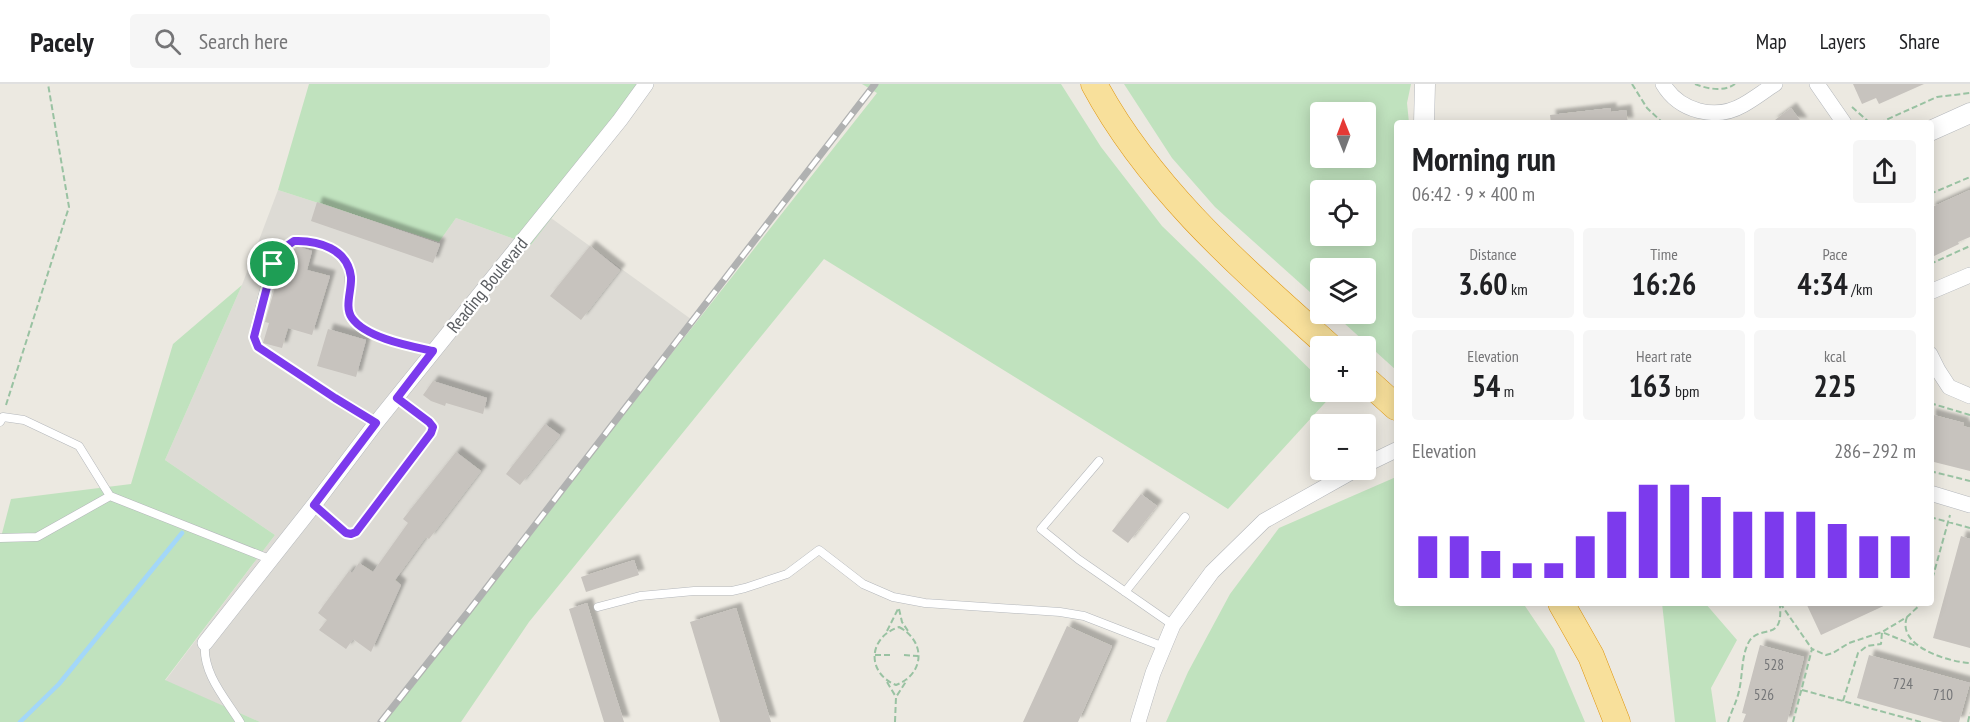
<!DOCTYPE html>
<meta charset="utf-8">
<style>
body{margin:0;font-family:"PT Sans Narrow",sans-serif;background:#f6f6f6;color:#202124;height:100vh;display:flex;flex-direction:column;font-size:22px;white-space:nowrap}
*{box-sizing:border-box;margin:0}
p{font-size:20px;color:#757577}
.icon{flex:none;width:33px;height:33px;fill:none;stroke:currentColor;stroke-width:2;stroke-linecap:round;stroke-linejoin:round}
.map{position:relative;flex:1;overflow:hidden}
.sheet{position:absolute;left:1394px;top:36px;width:540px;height:486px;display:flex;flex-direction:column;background:#fff;border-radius:6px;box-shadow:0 3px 15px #0003}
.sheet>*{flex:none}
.needle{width:39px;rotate:359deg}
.buttons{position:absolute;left:1310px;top:18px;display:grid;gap:12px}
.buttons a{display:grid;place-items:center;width:66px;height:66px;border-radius:6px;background:#fff;box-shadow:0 3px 15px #0003;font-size:30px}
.pin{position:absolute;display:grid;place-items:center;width:51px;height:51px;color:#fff;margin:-26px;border:3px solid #fff;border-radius:50%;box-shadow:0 2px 6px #0007}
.round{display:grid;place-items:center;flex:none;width:63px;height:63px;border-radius:6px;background:#f6f6f6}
.headline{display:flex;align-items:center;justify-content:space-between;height:102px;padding:0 18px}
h1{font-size:33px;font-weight:800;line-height:45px}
.stats{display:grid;grid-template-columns:repeat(3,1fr);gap:9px;height:102px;padding:6px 18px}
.stats div{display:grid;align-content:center;border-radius:6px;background:#f6f6f6;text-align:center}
.stats b{font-size:30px;font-weight:800}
.stats small{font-size:16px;font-weight:400}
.stats p{font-size:16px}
.chart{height:168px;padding:12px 18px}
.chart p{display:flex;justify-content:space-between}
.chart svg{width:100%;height:108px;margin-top:6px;stroke:#7c3aed;stroke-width:6}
header{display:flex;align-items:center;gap:36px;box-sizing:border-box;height:84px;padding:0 30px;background:#fff;border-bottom:2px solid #e0e0e0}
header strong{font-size:28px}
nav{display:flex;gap:33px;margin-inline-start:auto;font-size:21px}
.search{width:420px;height:54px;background:#f6f6f6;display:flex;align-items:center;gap:15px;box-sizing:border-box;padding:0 21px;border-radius:6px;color:#757577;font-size:22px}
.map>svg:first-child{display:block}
</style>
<header>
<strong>Pacely</strong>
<div class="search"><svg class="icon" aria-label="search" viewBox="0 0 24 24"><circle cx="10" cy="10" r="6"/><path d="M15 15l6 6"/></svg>Search here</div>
<nav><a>Map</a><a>Layers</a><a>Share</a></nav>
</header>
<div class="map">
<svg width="1970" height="638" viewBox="0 0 1970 638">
<defs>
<filter id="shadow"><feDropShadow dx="5.5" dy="-5.5" stdDeviation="1.5" flood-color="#0004"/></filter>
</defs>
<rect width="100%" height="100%" fill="#ece9e1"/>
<path fill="#dddbd5" d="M278 106 439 158 456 134 531 161 551 134 695 238 381 638H260L165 597 275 451 165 376 242 201Z"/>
<path fill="#c0e2be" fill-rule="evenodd" d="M309 0H654L531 161 456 134 439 158 278 106Z
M862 0H1061L1101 63 1162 142 1320 295V308L1334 309 1228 425 824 175 529 538 461 638H381L877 9Z
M1124 0H1411L1407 19 1409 39H1396V286L1334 230H1365V184H1320V217L1215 123 1172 74ZM1365 28V74H1320V28ZM1365 106V152H1320V106Z
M242 201 165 376 275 451 165 596 260 638H0V457L11 415 131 400 173 260Z
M1396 393V519H1523L1554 565 1585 638H1166L1188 588 1230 510 1279 444Z
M1662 519H1705L1737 556 1711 604 1716 638H1675Z"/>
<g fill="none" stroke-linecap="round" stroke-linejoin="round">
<path stroke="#a3d7f9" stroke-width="4.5" d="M20 638 59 600 182 449"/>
</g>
<path fill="#c7c3be" filter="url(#shadow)" d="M1853 0H1924L1879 20 1876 14 1862 20Z
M1611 24V28L1626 26 1628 39H1551L1550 31Z
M1791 24 1802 39H1771Z
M1970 106V153L1958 158 1959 160 1930 174V124Z
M317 118 440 160 433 179 311 137Z
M590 162 620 186 581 236 550 212Z
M299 163 312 167 307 186 330 192 312 251 288 244 282 264 263 259 269 239 265 238 282 179 288 180 292 166Z
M328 245 366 256 356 293 317 282Z
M433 297 487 314 483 330 446 319 445 322 431 317 423 311Z
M1930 330 1964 339 1963 342 1970 344V387L1930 377Z
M545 340 560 351 520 401 506 390Z
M456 368 481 387 429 455 426 453 395 496 401 501 371 568 353 555 346 565 319 546 327 536 318 529 349 487 352 489 359 479 373 488 408 439 403 435Z
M1141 410 1157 422 1128 459 1112 447Z
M1961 452 1970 455V564L1933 554Z
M634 476 639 491 586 508 581 493Z
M587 519 609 591 624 638H604L587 583 569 525Z
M1806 519H1890L1821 551Z
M736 524 771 638H720L690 538Z
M1067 542 1112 562 1078 638H1023Z
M1760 561 1804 573 1787 638H1743L1746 630 1742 629Z
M1869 571 1970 599 1959 638H1943L1857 614Z"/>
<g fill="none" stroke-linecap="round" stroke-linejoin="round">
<g stroke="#b4b7bb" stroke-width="9">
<path id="service" d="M0 338 3 333 24 336 79 362 110 412 272 476
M376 339 324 307 258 263 254 253 255 243C262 219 268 168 293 158 301 155 312 158 320 161 330 163 341 167 346 177 354 196 344 224 353 235 371 256 408 262 433 267
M1099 377 1041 445 1078 475 1173 541
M314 421 346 449 351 450 356 448 431 349 433 343 429 338 397 314
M0 454 37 453 110 412
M1125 508 1185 433
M598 523 640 512 694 507H732L745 504 787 490 819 466 863 500 893 513 925 519 1060 528 1084 532 1164 563
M205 559C202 589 225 614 240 638"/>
</g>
<g stroke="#b4b7bb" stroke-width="16">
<path id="minor" d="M1663 0C1679 27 1715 37 1743 21 1754 15 1764 7 1775 0
M1817 0 1844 39
M1930 208 1970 191
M1930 270 1938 286 1949 303 1970 312
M1365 381 1396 366
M1930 409 1970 421
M205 559 314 421 376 339 620 36 646 0
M1138 638 1153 589 1173 541 1212 488 1264 437 1355 386"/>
</g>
<g stroke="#b4b7bb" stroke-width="21">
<path id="tertiary" d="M1424 39 1425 0
M1930 47 1970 29"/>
</g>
<g stroke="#df950e" stroke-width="27">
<path id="trunk" d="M1094 0C1150 105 1242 184 1329 262
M1365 295 1396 323
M1561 519 1591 572 1617 638"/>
</g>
<path stroke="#99c2a2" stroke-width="2" stroke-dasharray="6 3" stroke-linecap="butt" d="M1632 0 1647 24 1663 39
M1695 0C1707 5 1724 8 1735 0
M1852 23 1870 39
M1879 39 1937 13 1970 9
M1930 110 1970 93
M1930 180 1970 162
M1930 319 1970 331
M6 321 69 123 48 0
M1930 387 1970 397
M1930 433 1970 444
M1930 503 1950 431
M1780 519 1812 565
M899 525 902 538 908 547
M1907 533C1896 562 1948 578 1970 579
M899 543C926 557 925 590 896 601 866 589 868 553 899 543Z
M887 547 898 525
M875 571H891
M904 571 918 572
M887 598 896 613
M1802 606 1921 638
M1843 617 1858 569 1867 562 1881 560 1882 548 1916 562
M895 638 896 613 907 596
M1728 638C1731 628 1737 617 1739 607 1743 591 1741 570 1750 556 1762 541 1783 557 1780 522
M1793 638 1812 565 1826 571 1833 569 1849 559 1882 548 1907 533 1922 519
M1968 638 1970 629"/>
<use href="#service" stroke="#fff" stroke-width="8"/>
<use href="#minor" stroke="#fff" stroke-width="15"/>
<use href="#tertiary" stroke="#fff" stroke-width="20"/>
<use href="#trunk" stroke="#f8e09b" stroke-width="26"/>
<g stroke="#b0b1b1" stroke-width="7">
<path id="rail" d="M381 638 468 528 875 0"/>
</g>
<use href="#rail" stroke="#fff" stroke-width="4.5" stroke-dasharray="14" stroke-linecap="butt"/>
</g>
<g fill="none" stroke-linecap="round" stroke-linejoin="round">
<g stroke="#fff" stroke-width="12">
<path id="route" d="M294 157C318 156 348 165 351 193 352 206 344 223 352 234 366 254 410 262 433 267L397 314 429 338 433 343 431 349 356 448 351 450 346 449 314 421 376 339 335 314 258 263 254 253 273 180 281 166Z"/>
</g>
<use href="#route" stroke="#7c3aed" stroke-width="8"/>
</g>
<g text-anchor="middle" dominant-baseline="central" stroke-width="4.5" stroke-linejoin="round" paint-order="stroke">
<g font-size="15" fill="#757678">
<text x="1774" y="580">528</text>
<text x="1903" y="599">724</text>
<text x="1764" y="610">526</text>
<text x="1943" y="610">710</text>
</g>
<g font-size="18" fill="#5a5d61" stroke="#fff">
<text transform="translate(487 201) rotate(-51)">Reading Boulevard</text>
</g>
</g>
</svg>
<div class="buttons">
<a><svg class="needle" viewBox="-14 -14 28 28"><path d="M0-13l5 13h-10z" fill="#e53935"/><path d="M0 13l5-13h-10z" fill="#757577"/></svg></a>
<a><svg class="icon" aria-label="locate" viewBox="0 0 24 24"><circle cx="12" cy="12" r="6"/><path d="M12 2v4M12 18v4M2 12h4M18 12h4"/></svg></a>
<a><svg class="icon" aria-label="layers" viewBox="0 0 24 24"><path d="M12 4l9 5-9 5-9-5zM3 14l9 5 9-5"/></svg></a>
<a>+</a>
<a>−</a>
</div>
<div class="pin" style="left:273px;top:180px;background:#1e9e55"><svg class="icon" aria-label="arrive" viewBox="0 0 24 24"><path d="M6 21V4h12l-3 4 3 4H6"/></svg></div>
<section class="sheet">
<div class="headline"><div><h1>Morning run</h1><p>06:42 · 9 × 400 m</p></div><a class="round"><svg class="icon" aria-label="share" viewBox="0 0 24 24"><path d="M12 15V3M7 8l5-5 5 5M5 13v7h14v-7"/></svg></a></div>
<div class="stats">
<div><p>Distance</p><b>3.60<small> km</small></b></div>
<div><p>Time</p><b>16:26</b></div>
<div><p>Pace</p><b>4:34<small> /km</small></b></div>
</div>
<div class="stats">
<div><p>Elevation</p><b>54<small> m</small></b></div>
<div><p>Heart rate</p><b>163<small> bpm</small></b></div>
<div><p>kcal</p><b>225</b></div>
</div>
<div class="chart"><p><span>Elevation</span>286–292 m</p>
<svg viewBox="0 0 160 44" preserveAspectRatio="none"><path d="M5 44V27M15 44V27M25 44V33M35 44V38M45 44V38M55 44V27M65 44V17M75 44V6M85 44V6M95 44V11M105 44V17M115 44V17M125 44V17M135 44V22M145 44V27M155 44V27"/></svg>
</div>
</section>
</div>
